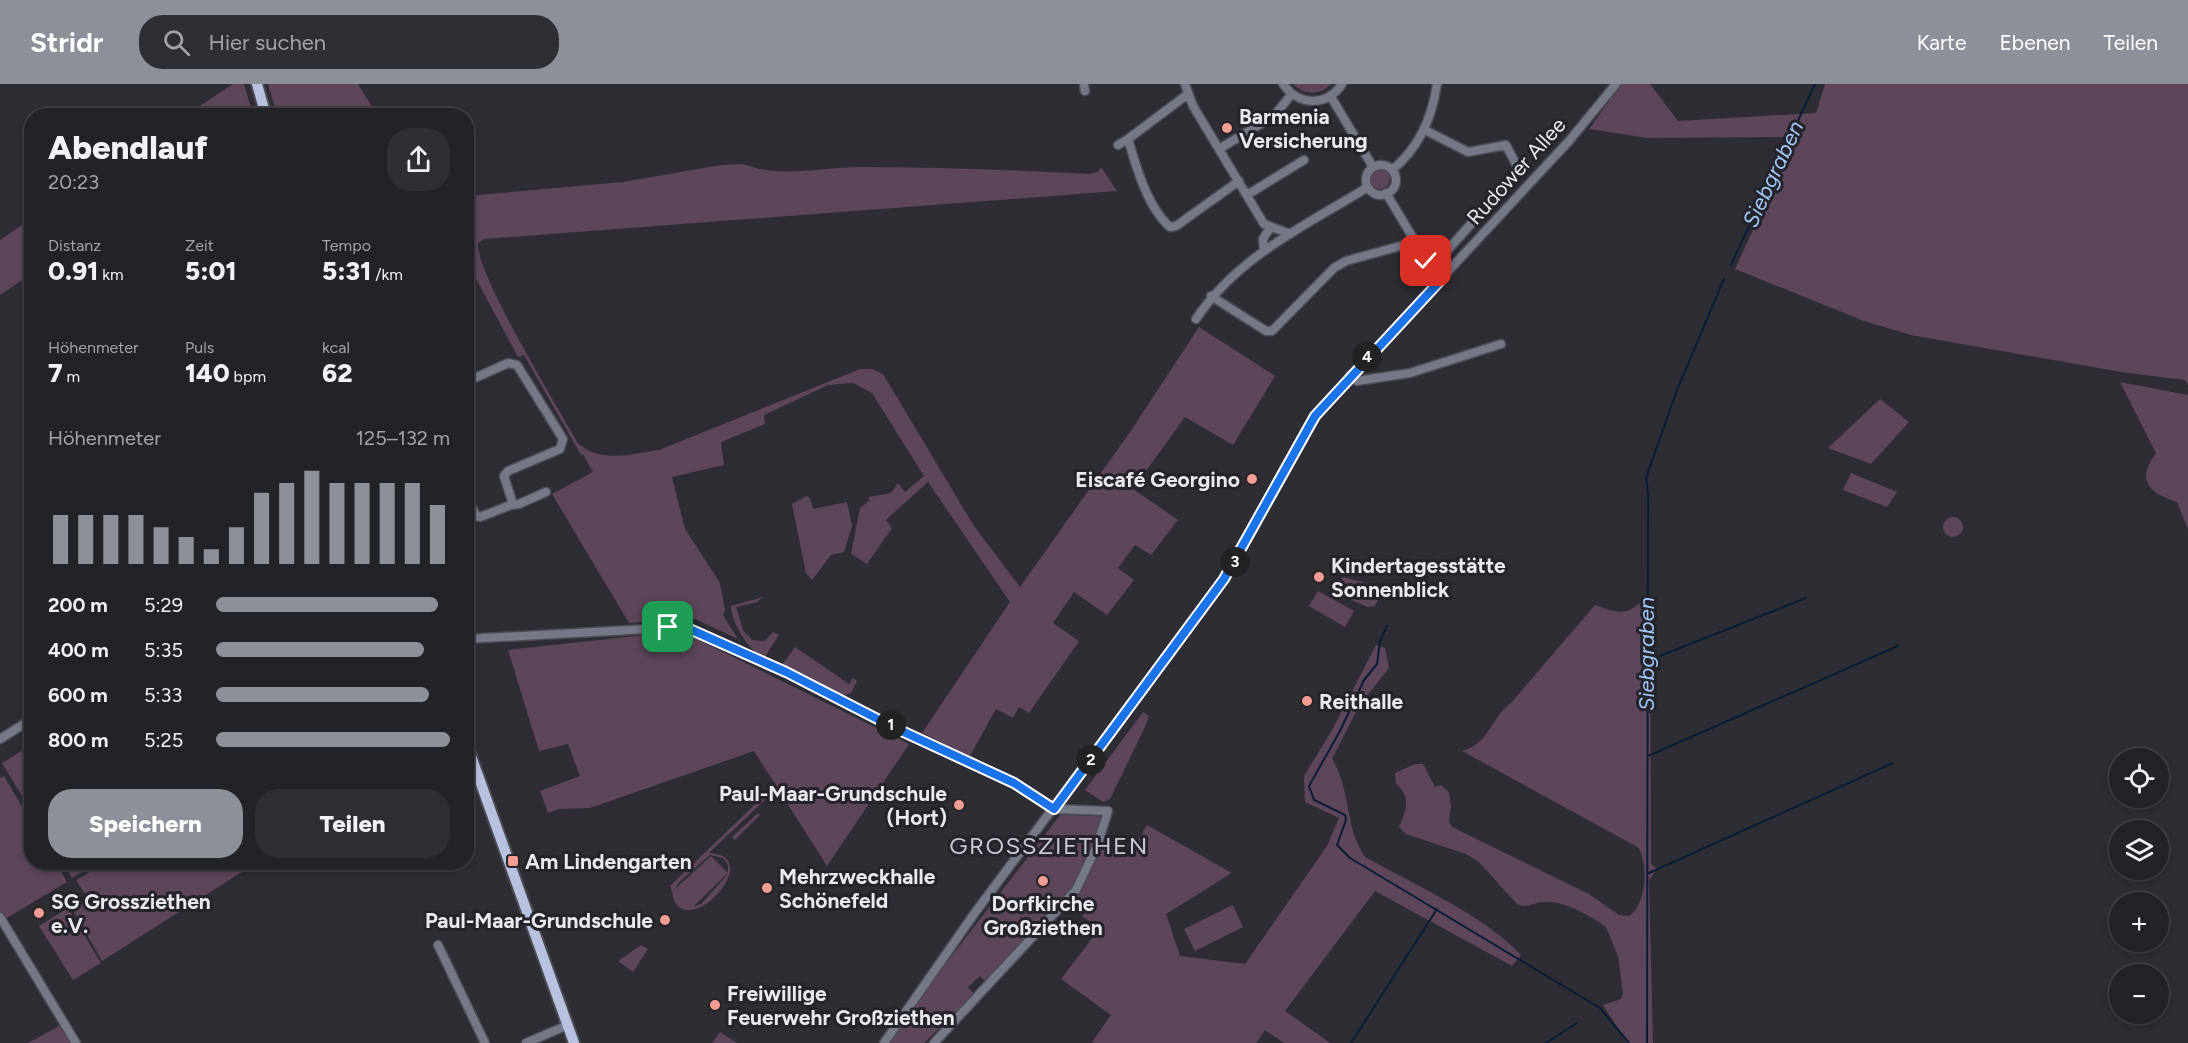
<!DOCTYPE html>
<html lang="de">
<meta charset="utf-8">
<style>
body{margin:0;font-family:Figtree,sans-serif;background:#2e2f33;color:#f1f3f6;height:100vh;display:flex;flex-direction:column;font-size:22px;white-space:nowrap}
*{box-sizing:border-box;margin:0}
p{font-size:20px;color:#a2a4a7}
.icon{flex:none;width:33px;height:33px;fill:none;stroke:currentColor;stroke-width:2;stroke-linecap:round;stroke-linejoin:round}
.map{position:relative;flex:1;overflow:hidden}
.drawer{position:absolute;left:24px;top:24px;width:450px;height:762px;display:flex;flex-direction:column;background:#222227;border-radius:24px;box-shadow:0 3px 9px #0003,0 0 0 2px #3f3f44}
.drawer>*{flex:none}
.controls{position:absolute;left:2109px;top:664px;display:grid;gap:12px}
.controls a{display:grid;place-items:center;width:60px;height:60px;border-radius:50%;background:#222227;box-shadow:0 3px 9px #0003,0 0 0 2px #3f3f44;font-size:30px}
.pin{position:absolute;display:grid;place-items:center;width:51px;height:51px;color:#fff;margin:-26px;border-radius:12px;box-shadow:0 3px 9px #0006}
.km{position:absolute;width:30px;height:30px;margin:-15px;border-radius:50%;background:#222;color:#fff;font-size:16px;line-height:30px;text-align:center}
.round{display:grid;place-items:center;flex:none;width:63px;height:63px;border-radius:24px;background:#2e2f33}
.headline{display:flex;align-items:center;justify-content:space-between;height:102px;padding:0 24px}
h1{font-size:33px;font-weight:800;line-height:45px}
.metrics{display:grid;grid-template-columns:repeat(3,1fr);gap:9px;height:102px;padding:6px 24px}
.metrics div{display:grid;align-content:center}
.metrics b{font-size:26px;font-weight:800}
.metrics small{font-size:16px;font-weight:400}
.metrics p{font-size:16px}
.chart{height:168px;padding:12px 24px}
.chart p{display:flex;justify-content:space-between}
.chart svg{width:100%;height:108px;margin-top:6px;stroke:#8c9099;stroke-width:6}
.primary-button{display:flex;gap:12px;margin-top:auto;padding:12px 24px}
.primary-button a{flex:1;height:69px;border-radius:24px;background:#8c9099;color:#fff;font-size:24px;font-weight:800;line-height:69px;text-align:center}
.primary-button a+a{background:#2e2f33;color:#f1f3f6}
ul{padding:0 24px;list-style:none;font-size:20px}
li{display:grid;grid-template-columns:96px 72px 1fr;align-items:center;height:45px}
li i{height:15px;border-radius:8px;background:#8c9099}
header{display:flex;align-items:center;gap:36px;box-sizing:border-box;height:84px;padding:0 30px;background:#8c9099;color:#fff}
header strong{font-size:28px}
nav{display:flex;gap:33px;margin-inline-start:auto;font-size:21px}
.search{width:420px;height:54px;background:#2e2f33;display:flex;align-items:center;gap:15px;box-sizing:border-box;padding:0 21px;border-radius:24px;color:#a2a4a7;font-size:22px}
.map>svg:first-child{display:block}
</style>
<header>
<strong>Stridr</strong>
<div class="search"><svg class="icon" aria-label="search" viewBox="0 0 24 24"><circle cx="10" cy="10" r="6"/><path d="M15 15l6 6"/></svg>Hier suchen</div>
<nav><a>Karte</a><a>Ebenen</a><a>Teilen</a></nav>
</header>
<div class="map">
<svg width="2188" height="959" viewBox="0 0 2188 959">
<rect width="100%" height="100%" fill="#2e2d34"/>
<path fill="#5d465a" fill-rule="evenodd" d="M233 0H244L253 31H186Z
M268 0H358L377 31H277Z
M1293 0H1331C1320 12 1304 11 1293 0Z
M1621 0H1650L1678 37 1816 29 1825 0H2188V301L2185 296 2121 288 1911 251 1864 237 1735 185 1796 53 1648 54 1589 45Z
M743 80C782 95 820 83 860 83 936 83 1013 86 1089 90L1098 88 1101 83 1117 107 484 155 478 159C475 188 558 323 577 358 598 380 631 370 659 366L860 285H872L883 290 974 442 1020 503 1130 348 1199 243 1275 292 1233 361 1185 333 1133 405 1178 436 1151 471 1135 461 1118 484 1134 496 1107 531 1074 508 1053 539 1079 557 1029 629 1019 623 1013 634 996 625 970 672 922 649 1010 518 928 398 886 436 892 444 867 480 851 470 860 424 869 417V413L891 409 898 399 905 408 924 392 872 309 853 299 828 301 764 331 765 340 721 358 724 381 672 393 685 445 720 499 725 526 723 531 738 555 695 535 691 536 689 540 679 535 629 539 552 410 593 388 583 370 581 371 524 271 518 273 467 178V112L623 98 721 81Z
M1370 95a10 10 0 1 1 20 0a10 10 0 1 1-20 0Z
M31 135V190L0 211V156Z
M2120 298 2188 311V445L2177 418C2148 408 2136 397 2156 369Z
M1880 315 1909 338 1871 380 1828 364Z
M1851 389 1897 408 1887 423 1843 406Z
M807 412 810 414 813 425 847 418 852 442 844 468 831 471 812 496 806 489 792 420Z
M1943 443a10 10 0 1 1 20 0a10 10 0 1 1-20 0Z
M1343 493 1373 501 1379 513 1375 522 1367 523 1335 508Z
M1318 507 1354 527 1345 543 1309 522Z
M763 513 757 518 736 523 743 546 752 556 765 557 773 548 779 551 764 574C748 566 732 540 731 522Z
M1650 515 1651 780 1657 785 1649 796 1653 959H1627L1603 921 1621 915 1623 910 1618 872 1606 843C1590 832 1564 816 1544 818 1534 818 1527 825 1517 820L1479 778 1466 770 1406 750 1399 743C1406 727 1412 712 1396 700L1395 689 1415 680H1423L1435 703 1441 701 1449 708 1451 722 1449 738 1452 743 1589 810 1619 831 1629 832C1647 820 1648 782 1639 764L1462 667C1489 660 1491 633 1511 619L1595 521C1607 525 1621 532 1633 524 1640 520 1641 517 1650 515Z
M681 547 909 660 827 782 754 667 590 724 559 725 548 729 540 707 580 692 568 660 539 667 508 566Z
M1376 561 1385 564 1389 584 1359 622 1332 675C1351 705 1345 745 1365 773 1413 800 1484 831 1521 871L1512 882 1375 807 1285 927 1330 959H1284L1265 946 1256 959H1095L1092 958 1111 931 1061 895 1100 844 1082 832 1088 826 1075 815 1063 813 986 898 980 892 968 903 974 910 924 959H890L934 895 1061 730 1111 733 1104 757 1130 770 1147 741 1232 789 1166 830 1180 872 1245 880 1327 762 1339 734 1305 718 1304 692 1331 648Z
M795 563 849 600 853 594 857 597 851 609 843 612 781 582Z
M1143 628 1149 632 1146 641 1110 715 1103 718 1085 706Z
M31 661V727L2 679Z
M4 692 31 738 32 778 56 779 67 798 5 835 0 827V694Z
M768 708 770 711 709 769C761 771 703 842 679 823 671 817 674 808 670 802ZM710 771 723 774 728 781V789L711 772 675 805 679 798ZM728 790 701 820 693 823 727 790Z
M758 729 760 731 735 756 732 753Z
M63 779H97L72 794Z
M106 779V778L256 779 102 877 71 823 87 813 76 796Z
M1233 821 1243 843 1195 867 1184 845Z
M68 824 101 879 73 896 39 842Z
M641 861 648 865 633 888 618 877Z
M61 941 72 959H28Z
M720 948 737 959H712Z"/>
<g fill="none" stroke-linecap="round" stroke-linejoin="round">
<path stroke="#0a1d35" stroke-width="2" d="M1731 181 1815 0
M1387 542 1380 557 1377 580 1364 596 1340 647 1309 702 1314 716 1345 731 1346 736 1337 761 1350 774 1600 924 1629 959
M1647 577 1806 514
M1648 672 1898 562
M1649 789 1893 679
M1351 959 1437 825
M1546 959 1577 939
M1647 959 1648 408 1646 394 1677 306 1724 195"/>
<g stroke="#4c4b52" stroke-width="11">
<path id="minor" d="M1185 0 1193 22 1264 140 1290 150
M1283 0C1298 22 1327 23 1342 0
M1084 1 1085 7
M1188 10 1128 55C1136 83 1148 124 1170 143L1176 142 1239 97
M1331 13 1373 83
M1425 46 1468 68 1506 61 1519 86 1446 168 1427 177
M1118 61 1128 55
M1219 65 1274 32 1291 11
M1366 96a15 15 0 1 1 30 0a15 15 0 1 1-30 0Z
M1392 86C1419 64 1432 35 1437 0
M1386 109 1439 197
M1247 111 1304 76
M1264 166 1263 155 1270 144
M1211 212 1266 247H1272L1334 184 1346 177 1415 158
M1196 235C1238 172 1305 142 1368 103
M1350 291 1357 297 1410 289 1501 260
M466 298 508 279 517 281 563 355 560 365 508 387 504 392 512 417 511 421 480 433 476 432 466 410
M511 421 519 420 546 408
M466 555 685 543 786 588 893 643 1014 699 1054 725 1108 727 1097 762 1076 806 934 959
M0 655 32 635
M0 833 76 959
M438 861 485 959
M526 959 568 941
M884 959 974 830 1224 495 1309 342 1323 322 1569 57 1616 0"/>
</g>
<g stroke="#4c4b52" stroke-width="14">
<path id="major" d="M257 0 266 32
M466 658 574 959"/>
</g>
<use href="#minor" stroke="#747887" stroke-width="8"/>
<use href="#major" stroke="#b9c1e0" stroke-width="10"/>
</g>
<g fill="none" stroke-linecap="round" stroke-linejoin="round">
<g stroke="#fff" stroke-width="12">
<path id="route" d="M668 543H685L786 588 893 643 1014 699 1054 725 1224 495 1315 332 1440 197 1426 177"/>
</g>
<use href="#route" stroke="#1a73e8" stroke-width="8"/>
</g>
<g fill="#f59c93" stroke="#25242a" stroke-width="2">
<circle cx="1227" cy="44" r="6"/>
<circle cx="1252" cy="395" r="6"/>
<circle cx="1319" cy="493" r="6"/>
<circle cx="1307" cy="617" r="6"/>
<circle cx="959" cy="721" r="6"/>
<rect x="507" y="771" width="12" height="12" rx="3"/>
<circle cx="1043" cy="797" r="6"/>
<circle cx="767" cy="804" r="6"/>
<circle cx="39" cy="829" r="6"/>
<circle cx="665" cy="836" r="6"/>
<circle cx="715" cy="921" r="6"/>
</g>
<g text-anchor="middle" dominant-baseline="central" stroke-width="6" stroke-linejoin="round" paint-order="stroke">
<g font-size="21" font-weight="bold" fill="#eae9ee" stroke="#25242a" text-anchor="start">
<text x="1239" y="32">Barmenia<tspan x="1239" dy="24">Versicherung</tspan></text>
<text x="1240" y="395" text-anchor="end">Eiscafé Georgino</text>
<text x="1331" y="481">Kindertagesstätte<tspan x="1331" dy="24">Sonnenblick</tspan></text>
<text x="1319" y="617">Reithalle</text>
<text x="947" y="709" text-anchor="end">Paul-Maar-Grundschule<tspan x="947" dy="24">(Hort)</tspan></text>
<text x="525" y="777">Am Lindengarten</text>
<text x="779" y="792">Mehrzweckhalle<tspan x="779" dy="24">Schönefeld</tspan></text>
<text x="51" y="817">SG Grossziethen<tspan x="51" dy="24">e.V.</tspan></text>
<text x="1043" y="819" text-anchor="middle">Dorfkirche<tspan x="1043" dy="24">Großziethen</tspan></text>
<text x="653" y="836" text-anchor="end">Paul-Maar-Grundschule</text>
<text x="727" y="909">Freiwillige<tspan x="727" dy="24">Feuerwehr Großziethen</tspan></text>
</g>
<g font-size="21" fill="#eae9ee" stroke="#25242a">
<text transform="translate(1516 87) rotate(-48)">Rudower Allee</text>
</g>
<g font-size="22" font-style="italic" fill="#9fc6f8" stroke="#25242a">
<text transform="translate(1773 90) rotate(-65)">Siebgraben</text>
<text transform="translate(1646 570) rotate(-90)">Siebgraben</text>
</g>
<g font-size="24" letter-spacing="1.5" fill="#c9c8d0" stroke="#25242a">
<text x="1049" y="761">GROSSZIETHEN</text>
</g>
</g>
</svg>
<div class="controls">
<a><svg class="icon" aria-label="locate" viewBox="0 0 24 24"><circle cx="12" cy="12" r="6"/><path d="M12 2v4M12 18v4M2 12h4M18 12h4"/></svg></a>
<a><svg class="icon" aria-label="layers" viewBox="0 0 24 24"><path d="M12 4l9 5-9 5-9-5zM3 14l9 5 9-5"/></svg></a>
<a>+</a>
<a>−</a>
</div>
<div class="pin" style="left:668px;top:543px;background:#1e9e55"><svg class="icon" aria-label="arrive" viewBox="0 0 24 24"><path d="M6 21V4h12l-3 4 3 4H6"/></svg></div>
<div class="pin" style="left:1426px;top:177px;background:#d93025"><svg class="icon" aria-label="check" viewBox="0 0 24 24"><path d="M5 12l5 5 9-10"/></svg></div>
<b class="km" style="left:891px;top:641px">1</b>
<b class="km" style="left:1091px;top:676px">2</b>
<b class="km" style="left:1235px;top:478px">3</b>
<b class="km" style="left:1367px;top:273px">4</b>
<section class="drawer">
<div class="headline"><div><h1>Abendlauf</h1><p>20:23</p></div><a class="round"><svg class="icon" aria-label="share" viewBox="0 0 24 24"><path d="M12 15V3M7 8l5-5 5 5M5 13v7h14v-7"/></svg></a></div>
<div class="metrics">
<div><p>Distanz</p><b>0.91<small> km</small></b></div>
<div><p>Zeit</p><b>5:01</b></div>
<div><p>Tempo</p><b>5:31<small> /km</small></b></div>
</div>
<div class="metrics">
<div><p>Höhenmeter</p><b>7<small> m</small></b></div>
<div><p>Puls</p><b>140<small> bpm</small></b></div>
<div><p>kcal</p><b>62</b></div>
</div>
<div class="chart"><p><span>Höhenmeter</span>125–132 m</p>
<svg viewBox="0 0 160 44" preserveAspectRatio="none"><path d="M5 44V24M15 44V24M25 44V24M35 44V24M45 44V29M55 44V33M65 44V38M75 44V29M85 44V15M95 44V11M105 44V6M115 44V11M125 44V11M135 44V11M145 44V11M155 44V20"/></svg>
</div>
<ul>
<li><b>200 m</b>5:29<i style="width:95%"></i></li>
<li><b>400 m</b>5:35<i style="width:89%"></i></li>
<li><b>600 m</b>5:33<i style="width:91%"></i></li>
<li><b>800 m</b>5:25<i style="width:100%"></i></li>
</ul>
<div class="primary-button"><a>Speichern</a><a>Teilen</a></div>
</section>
</div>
